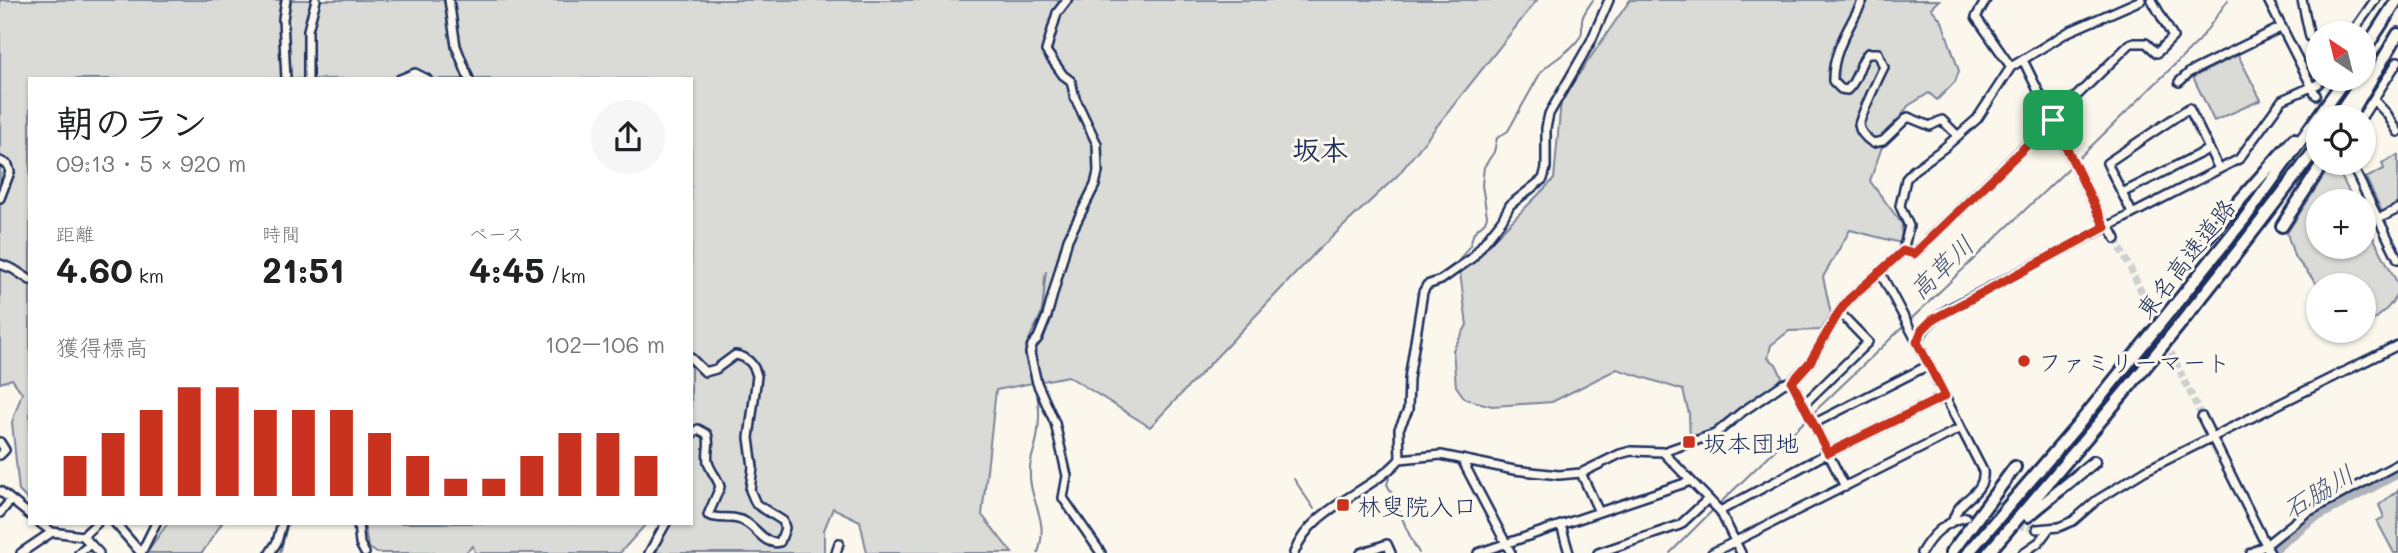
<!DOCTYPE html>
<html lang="ja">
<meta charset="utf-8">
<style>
body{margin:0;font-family:Mali,"Klee One",sans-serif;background:#f6f6f6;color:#202124;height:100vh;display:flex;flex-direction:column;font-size:26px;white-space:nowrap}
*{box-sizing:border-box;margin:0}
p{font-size:23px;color:#757577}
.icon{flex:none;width:38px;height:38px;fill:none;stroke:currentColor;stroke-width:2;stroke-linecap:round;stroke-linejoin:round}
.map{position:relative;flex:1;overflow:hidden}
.drawer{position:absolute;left:28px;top:77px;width:665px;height:448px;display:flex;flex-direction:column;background:#fff;border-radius:0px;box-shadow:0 2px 5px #0004}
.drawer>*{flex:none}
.needle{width:46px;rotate:325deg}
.controls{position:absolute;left:2306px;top:21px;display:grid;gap:14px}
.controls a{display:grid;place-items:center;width:70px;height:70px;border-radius:50%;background:#fff;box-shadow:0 2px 5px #0004;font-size:35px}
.pin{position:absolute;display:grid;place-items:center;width:60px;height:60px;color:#fff;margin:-30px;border-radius:14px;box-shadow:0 4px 10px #0006}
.round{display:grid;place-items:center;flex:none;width:74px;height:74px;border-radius:37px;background:#f6f6f6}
.summary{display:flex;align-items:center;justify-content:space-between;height:119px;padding:0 28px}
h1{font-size:38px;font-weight:700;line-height:52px}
.metrics{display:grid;grid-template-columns:repeat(3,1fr);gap:10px;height:119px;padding:7px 28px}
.metrics div{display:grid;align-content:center}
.metrics b{font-size:35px;font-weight:700}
.metrics small{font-size:19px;font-weight:400}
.metrics p{font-size:19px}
.chart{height:196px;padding:14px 28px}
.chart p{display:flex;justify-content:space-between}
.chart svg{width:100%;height:126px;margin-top:7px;stroke:#c8321e;stroke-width:6}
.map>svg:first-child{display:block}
</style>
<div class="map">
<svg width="2398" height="553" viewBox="0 0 2398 553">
<rect width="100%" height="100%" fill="#fbf7ec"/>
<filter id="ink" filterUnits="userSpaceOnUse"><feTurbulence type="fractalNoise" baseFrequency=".0143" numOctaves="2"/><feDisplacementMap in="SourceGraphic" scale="14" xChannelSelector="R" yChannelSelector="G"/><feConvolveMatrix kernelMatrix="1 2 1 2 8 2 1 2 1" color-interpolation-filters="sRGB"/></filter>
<g filter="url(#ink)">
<path fill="#dadad7" stroke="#7a849a" stroke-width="2" d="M0 0H1537L1398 175 1317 251 1150 427 1068 376 996 390 982 515 1012 553H867L860 521 833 508 824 530V553H656L667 526 663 523H691V79H30V502L19 491 12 422 22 393 12 379 0 383Z
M1630 0H1939L1931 8 1942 21 1959 71 1955 82 1937 100 1929 93 1908 106 1883 144 1870 181 1902 224 1901 243 1850 230 1823 277 1831 314 1821 330 1789 331 1771 345 1768 358 1776 364 1784 381 1740 408 1713 430 1690 441 1689 414 1683 390 1617 369 1552 402 1492 406 1465 399 1456 386 1453 350 1467 325 1460 273 1554 179 1561 100Z
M2238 55 2261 100 2214 121 2193 77Z
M2398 155V204L2382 212 2366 178 2384 169 2382 163Z
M2332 163H2334L2354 201H2319V247H2364V220L2398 284C2398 301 2382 315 2369 323L2364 319V285H2331L2328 282 2316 283 2294 256 2287 233Z
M2398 490V553H2394L2377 521 2384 517 2379 505Z
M168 523H222L202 553H146Z
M364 523H647L620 553H475L473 546 465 553H377L368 547Z"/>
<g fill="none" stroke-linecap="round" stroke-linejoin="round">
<path stroke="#747e96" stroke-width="2" d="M2076 161 2199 41 2228 0
M1455 266 1470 245 1474 232 1485 222 1487 216 1482 185 1484 167 1494 152 1497 138 1508 131 1541 72C1553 59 1570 53 1580 37 1584 30 1581 27 1582 20 1583 13 1589 6 1593 0
M1909 321 2072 165
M1415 366 1426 296
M1811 415 1905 325
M1403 429 1404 453
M1401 464 1391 473 1387 484C1400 508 1404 529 1419 553
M1294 479 1314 509
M1718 505 1807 419
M280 553 288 523
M1038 553C1050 516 1028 502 1030 469 1030 459 1035 449 1037 438 1039 426 1040 413 1038 401 1037 385 1025 370 1025 354 1026 340 1036 328 1041 314 1045 301 1043 285 1046 272
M1290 553C1294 538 1302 530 1313 519
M1670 553 1714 509"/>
<path stroke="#afb3bb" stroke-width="12" d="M2263 553 2275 547 2310 519 2398 472"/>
<path stroke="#cecfd0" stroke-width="7" stroke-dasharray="7 3.5" stroke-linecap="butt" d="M2352 79 2372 91
M2316 95 2328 117
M2116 239 2202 417
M1976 519 2037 529"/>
<g stroke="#1b2f5e" stroke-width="12">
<path id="minor" d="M286 0 283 19 286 79
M449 0 456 46 469 79
M1067 0 1057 13 1046 51 1063 75 1071 81 1075 98 1097 144 1098 172 1095 185 1068 239 1047 316 1038 338 1032 345 1030 353 1037 383 1055 423 1067 476 1063 498 1101 553
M1863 0C1851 25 1832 51 1833 81L1841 89 1847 90C1858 81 1858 64 1868 53H1878L1884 67C1880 74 1859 120 1859 125 1860 133 1867 139 1873 143L1883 141 1908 117 1930 126 1942 120 1958 136
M1986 0 1976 17 2011 67
M2268 0 2316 95
M2302 0 2310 37 2319 49
M2352 33 2375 0
M2023 60 2105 227
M308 79V30L316 0
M400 79 415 73 427 79
M2179 82 2190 72 2282 27
M2374 100 2387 114 2398 132
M2362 117 2398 61
M0 161 8 165 10 172 0 198
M2351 163 2398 259
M2122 193 2209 149
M2132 213 2107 163 2189 108 2219 169
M2378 219 2398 209
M2109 225 2116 239
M1903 251 1914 254 2131 43H2146L2157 53 2173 37 2152 0
M0 264 13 269 30 280
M1880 272 1917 342
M691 358 705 372 716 369 735 355C748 357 754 364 757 376L749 438 753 467 750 490 756 504 783 521 785 528 780 542C766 546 758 530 747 523 734 514 719 521 708 515L720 487C718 478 710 471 708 462 706 452 711 443 707 434L698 429 691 435
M1792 381 1845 487
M1803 405 1868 342 1839 312
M2202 417 2270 553
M1813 424 1929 365
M0 442 5 450 0 455
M1663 452 1715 434 1742 412 1783 384 1792 381 1810 362 1839 312 1849 299 1903 251 1909 226 1900 206 1906 179 1914 170 1944 148 1977 119 2011 67 2068 32 2141 0
M1400 459 1441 455 1514 470 1559 475 1581 473 1620 454 1631 451 1663 452 1720 511 1741 553
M1462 460 1511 553
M1581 473 1599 512
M0 491 30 515
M1720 511 1828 453 1945 396
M0 513 11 500
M1953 521C1957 498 1986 495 1983 471L1917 342C1925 325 1935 318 1950 308L2239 159 2282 100 2318 84 2322 79
M115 523 141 553
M358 523 360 544 365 553
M1561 525 1569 553
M2037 529 2059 527 2073 521 2097 500 2146 470 2398 345
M52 532 83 536 97 523
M83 536 99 553
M21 553 52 532 40 523
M79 553 90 543
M141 553 156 523
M270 553 277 542 282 523
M649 553 666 523
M836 553 839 543
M1294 553C1312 506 1369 494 1400 459L1399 429 1408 410 1409 379 1423 292 1427 285 1441 280 1472 258 1502 220 1510 205 1543 179 1546 168V128L1549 114 1591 41 1609 0
M1361 553 1387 544 1391 553
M1478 553 1691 481
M1598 553 1680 525 1708 499
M1712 553 1961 428
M1921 553C1932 534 1945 522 1966 517
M2023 553 2039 542 2048 530
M2251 553 2266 545 2306 513 2398 464"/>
</g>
<g stroke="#1b2f5e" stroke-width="16">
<path id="highway" d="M2364 51 2397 0
M2337 117 2363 79
M2349 117 2398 34
M2282 226 2323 163
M2196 250 2294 139
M2028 516 2094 462
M1951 553 2015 467
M1968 553 2078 425 2245 218 2345 79
M1988 553C2103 420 2215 286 2319 144"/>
</g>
<use href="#minor" stroke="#fbf7ec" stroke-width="7"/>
<use href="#highway" stroke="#fbf7ec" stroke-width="10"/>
</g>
</g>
<g fill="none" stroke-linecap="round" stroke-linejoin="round" filter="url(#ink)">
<g stroke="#fff" stroke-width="14">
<path id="route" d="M2053 120 2105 227 1932 320 1922 330 1917 342 1945 396 1828 453 1792 382 1810 362 1839 312 1849 299 1903 251 1914 254Z"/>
</g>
<use href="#route" stroke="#c8321e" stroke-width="9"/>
</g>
<g fill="#c8321e" stroke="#fbf7ec" stroke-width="2.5">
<circle cx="2024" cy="361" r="7"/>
<rect x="1682" y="435" width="14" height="14" rx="3.5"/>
<rect x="1336" y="498" width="14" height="14" rx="3.5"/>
</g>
<g text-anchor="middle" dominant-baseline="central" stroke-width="6" stroke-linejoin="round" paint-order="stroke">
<g font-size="24" fill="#1b2f5e" stroke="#fbf7ec">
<text transform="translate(2185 258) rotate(-52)">東名高速道路</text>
</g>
<g font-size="24" fill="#1b2f5e" stroke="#fbf7ec" text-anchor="start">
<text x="2038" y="361">ファミリーマート</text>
<text x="1703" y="442">坂本団地</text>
<text x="1357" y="505">林叟院入口</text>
</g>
<g font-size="26" font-style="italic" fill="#47577a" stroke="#fbf7ec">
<text transform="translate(1941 267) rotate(-44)">高草川</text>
<text transform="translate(2318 491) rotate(-31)">石脇川</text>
</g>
<g font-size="28" font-weight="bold" fill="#1b2f5e" stroke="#fbf7ec">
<text x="1320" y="149">坂本</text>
</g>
</g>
</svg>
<div class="controls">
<a><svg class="needle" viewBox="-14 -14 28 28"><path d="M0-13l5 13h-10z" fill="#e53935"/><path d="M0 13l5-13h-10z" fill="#757577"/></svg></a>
<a><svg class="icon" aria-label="locate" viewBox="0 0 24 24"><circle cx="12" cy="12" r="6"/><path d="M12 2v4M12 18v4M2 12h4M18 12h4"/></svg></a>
<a>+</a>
<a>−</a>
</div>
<div class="pin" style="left:2053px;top:120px;background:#1e9e55"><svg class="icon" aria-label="arrive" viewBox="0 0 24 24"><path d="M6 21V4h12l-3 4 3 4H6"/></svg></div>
<section class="drawer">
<div class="summary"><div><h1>朝のラン</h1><p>09:13 · 5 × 920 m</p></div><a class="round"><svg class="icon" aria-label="share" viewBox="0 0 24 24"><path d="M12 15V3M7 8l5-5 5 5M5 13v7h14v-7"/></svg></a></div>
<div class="metrics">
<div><p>距離</p><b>4.60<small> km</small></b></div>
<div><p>時間</p><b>21:51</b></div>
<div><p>ペース</p><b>4:45<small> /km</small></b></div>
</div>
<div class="chart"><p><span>獲得標高</span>102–106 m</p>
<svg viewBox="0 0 160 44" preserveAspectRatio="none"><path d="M5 44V30M15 44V22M25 44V14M35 44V6M45 44V6M55 44V14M65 44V14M75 44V14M85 44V22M95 44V30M105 44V38M115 44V38M125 44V30M135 44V22M145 44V22M155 44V30"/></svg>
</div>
</section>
</div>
